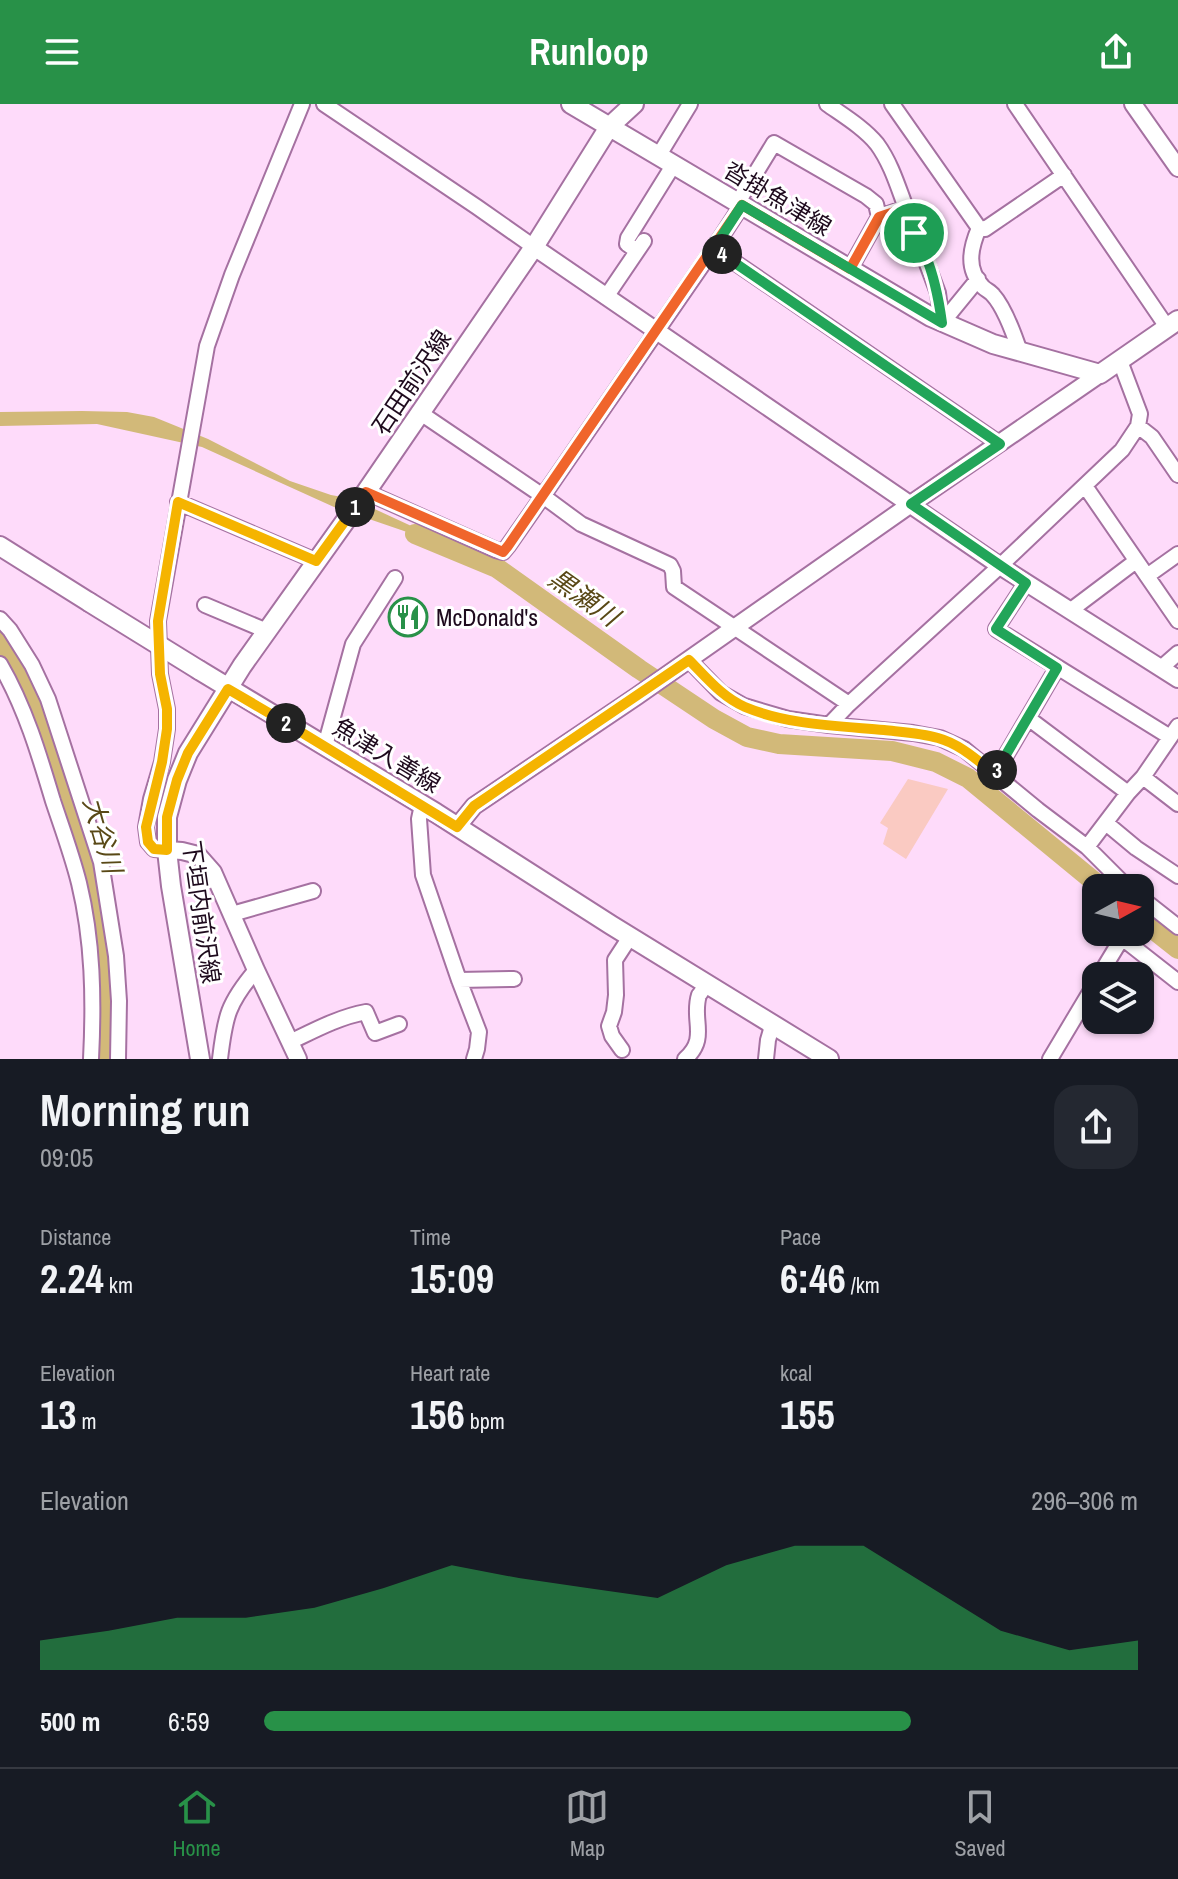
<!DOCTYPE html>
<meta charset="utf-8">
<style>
body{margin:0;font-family:"Archivo Narrow","Noto Sans JP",sans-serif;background:#242831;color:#f1f3f6;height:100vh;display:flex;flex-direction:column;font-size:30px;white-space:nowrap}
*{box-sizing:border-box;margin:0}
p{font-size:26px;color:#9ea1a6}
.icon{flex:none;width:44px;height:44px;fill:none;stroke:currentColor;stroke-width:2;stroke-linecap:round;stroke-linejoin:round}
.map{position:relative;height:955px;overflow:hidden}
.side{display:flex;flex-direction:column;background:#171b24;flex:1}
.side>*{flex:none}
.needle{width:52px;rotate:82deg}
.fabs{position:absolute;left:1082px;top:770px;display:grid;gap:16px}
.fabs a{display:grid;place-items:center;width:72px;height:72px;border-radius:16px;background:#171b24;box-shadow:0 2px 6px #0004;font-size:40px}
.pin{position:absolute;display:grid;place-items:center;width:68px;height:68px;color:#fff;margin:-34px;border:4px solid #fff;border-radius:50%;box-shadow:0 2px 8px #0007}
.km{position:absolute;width:40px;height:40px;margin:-20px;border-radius:50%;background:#222;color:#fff;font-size:22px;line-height:40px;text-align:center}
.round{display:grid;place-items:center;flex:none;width:84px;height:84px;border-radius:24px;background:#242831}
.overview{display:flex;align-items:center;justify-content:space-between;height:136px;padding:0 40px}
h1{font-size:44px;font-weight:800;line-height:60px}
.figures{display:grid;grid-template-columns:repeat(3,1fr);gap:12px;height:136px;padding:8px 40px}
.figures div{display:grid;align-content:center}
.figures b{font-size:40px;font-weight:800}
.figures small{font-size:22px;font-weight:400}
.figures p{font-size:22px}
.chart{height:224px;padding:16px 40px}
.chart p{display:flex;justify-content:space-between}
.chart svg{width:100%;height:144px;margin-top:8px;fill:#289148;opacity:.7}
ul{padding:0 40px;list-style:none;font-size:26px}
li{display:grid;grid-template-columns:128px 96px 1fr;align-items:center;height:60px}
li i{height:20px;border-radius:10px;background:#289148}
header{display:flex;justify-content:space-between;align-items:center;height:104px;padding:0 40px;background:#289148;color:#fff;font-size:36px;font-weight:800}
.tabs{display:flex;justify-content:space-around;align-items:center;height:112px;border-top:2px solid #363941;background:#171b24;font-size:22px;color:#9ea1a6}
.tabs a{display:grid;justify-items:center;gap:4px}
.tabs .active{color:#289148}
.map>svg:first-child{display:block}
</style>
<header><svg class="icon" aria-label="menu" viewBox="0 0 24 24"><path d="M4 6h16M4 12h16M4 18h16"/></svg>Runloop<svg class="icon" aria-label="share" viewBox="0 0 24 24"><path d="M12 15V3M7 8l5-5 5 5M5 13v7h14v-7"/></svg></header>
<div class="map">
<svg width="1178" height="955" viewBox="0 0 1178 955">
<rect width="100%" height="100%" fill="#fedbfa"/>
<path fill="#facac2" d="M908 675 948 685 906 755 883 740 888 724 880 719Z"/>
<path fill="#d2b979" d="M82 307 127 308 154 313 208 335 290 377 331 391 353 395 474 451 334 403 202 343 97 320 0 322V308Z"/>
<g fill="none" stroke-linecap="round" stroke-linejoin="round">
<path stroke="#d2b979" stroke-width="20" d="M415 430 497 464 639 565 714 615 747 633 779 640 892 647 936 658 968 674 1102 784
M0 534C34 580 49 637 65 691 82 749 104 809 108 869 110 898 110 927 109 955
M1140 815 1178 845"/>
<g stroke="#a571a1" stroke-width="18">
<path id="minor" d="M324 0 477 103 534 143
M827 0C844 12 864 24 877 40 891 59 898 83 906 104
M892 0 979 124C970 145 966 165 983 183 986 186 991 188 993 191 1004 203 1015 233 1020 248
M1015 0 1167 223
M659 51 690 0
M738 98 774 39 866 92 876 100 879 113
M742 101 714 144 1000 340
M979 124 985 125 1064 71
M637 147 627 140 628 134 674 60
M850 165 879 113 906 104 938 189 942 219
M606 193 644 137
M942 219 978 175
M419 308 543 392 714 144
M1138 322 1152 333 1178 371
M1085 382 1178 517
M366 388 496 446 503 448 508 442 543 392 581 420 670 461 673 467 674 483 849 600
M178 398 316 457
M1147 472 1178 450
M1026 479 996 525 1170 633
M205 501 267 527
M1071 506 1136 457
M0 515 10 526 32 561 48 595 101 758 116 852 119 897 118 955
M689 556 721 589 744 602 788 615 829 621 913 629 940 634 964 645 1038 706 1087 743 1128 689 1143 673 1178 622
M0 560C25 603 39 650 53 697 62 724 72 751 79 779 93 837 94 895 91 955
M1162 563 1178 549
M1028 614 1128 689
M829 621 849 600 1000 462 1122 346 1138 322 1140 310 1120 257
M325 642 353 540 395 474
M995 670 1057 564
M1143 673 1178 700
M422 701 419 715 423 771 459 876 479 928 477 945 474 955
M1106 719 1136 744 1178 772
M1087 743 1128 784
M167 746 154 745 148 738 146 723 151 695 162 658 167 625V605L160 570 158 517 207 242 232 171 302 0
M1140 793 1178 823
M232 810 313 787
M1099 872 1122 834 1178 878
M459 876 514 875
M290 938C315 926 339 913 366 908L375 929 399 920
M622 946 612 932 609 922 614 908 616 891 615 856 630 833
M220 955C225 912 228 899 256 866
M685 955C709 934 691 916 699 891 700 890 706 881 707 879
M766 955 768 936 773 919
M1050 955 1096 878"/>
</g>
<g stroke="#a571a1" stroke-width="20">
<path id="tertiary" d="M1133 0 1178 64
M534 143 1000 462 1178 575
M457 723 474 702 637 592 911 400 1100 270
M167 746 182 747 198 751 213 768 256 866 298 955"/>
</g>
<g stroke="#a571a1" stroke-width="22">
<path id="secondary" d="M571 0 931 213 993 240 1100 270 1178 216
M0 442 89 498
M199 566 436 709 611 821 829 955
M200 955 171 782 167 746V713L177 676 188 649 242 562 366 388 534 143 609 23 634 0"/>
</g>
<use href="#minor" stroke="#fff" stroke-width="14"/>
<use href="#tertiary" stroke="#fff" stroke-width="16"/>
<use href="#secondary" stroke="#fff" stroke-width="18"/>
<g stroke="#a571a1" stroke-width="22" stroke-linecap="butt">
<path id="secondary-bridge" d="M89 498 199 566"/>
</g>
<use href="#secondary-bridge" stroke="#fff" stroke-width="18"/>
</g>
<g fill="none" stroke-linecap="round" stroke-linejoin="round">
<g stroke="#fff" stroke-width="16">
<path id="split-1" d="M355 403 366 388 503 448 508 442 742 101 850 165 879 113 906 104 914 129"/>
</g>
<g stroke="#fff" stroke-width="16">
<path id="split-2" d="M286 619 228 585 188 649 177 676 167 713V746L154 745 148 738 146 723 162 658 167 625V605L160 570 158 517 178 398 316 457 355 403"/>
</g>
<g stroke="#fff" stroke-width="16">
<path id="split-3" d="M286 619 457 723 474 702 689 556C706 573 722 593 745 603 788 621 838 622 884 626 902 628 921 629 938 634 960 640 977 656 995 670L997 666"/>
</g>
<g stroke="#fff" stroke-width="16">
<path id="split-4" d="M722 150 1000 340 911 400 1026 479 996 525 1057 564 997 666"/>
</g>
<g stroke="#fff" stroke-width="16">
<path id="split-5" d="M722 150 714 144 742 101 942 219C938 189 931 155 914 129"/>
</g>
<use href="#split-1" stroke="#f0652b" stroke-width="10"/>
<use href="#split-2" stroke="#f5b400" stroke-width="10"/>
<use href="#split-3" stroke="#f5b400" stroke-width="10"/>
<use href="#split-4" stroke="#22a559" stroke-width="10"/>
<use href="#split-5" stroke="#22a559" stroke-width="10"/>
</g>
<defs>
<g id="restaurant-ring" transform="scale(2)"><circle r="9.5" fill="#fff" stroke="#289148" stroke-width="1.5"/><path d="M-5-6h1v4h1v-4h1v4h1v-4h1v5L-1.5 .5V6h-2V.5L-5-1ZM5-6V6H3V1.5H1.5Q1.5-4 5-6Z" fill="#289148"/></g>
</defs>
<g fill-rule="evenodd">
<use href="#restaurant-ring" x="408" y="513"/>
</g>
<g text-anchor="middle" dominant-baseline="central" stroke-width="6" stroke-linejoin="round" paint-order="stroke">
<g font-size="24" fill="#1e0a1d" stroke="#fff">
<text transform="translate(778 94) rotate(31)">沓掛魚津線</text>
<text transform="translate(411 278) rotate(-56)">石田前沢線</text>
<text transform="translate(387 651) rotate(31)">魚津入善線</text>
<text transform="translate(202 808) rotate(82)">下垣内前沢線</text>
</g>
<g font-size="24" fill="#1e0a1d" stroke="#fff" text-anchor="start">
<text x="436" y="513">McDonald's</text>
</g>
<g font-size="26" font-style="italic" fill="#594816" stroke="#fff">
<text transform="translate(584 493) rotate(35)">黒瀬川</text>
<text transform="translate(103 731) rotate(74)">大谷川</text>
</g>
</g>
</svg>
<div class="fabs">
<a><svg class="needle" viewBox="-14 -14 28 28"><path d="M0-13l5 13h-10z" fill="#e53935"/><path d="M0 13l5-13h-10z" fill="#9ea1a6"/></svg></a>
<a><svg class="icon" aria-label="layers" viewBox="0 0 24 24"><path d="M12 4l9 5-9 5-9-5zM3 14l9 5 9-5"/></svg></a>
</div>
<div class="pin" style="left:914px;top:129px;background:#1e9e55"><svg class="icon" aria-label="arrive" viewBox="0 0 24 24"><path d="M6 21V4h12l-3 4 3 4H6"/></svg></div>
<b class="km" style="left:355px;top:403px">1</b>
<b class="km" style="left:286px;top:619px">2</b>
<b class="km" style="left:997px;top:666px">3</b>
<b class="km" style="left:722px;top:150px">4</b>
</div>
<section class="side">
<div class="overview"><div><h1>Morning run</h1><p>09:05</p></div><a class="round"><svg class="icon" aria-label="share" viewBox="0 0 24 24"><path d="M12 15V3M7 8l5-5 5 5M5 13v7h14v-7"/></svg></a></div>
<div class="figures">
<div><p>Distance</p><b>2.24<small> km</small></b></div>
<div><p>Time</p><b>15:09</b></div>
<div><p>Pace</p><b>6:46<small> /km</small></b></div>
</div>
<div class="figures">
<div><p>Elevation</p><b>13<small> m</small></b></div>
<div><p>Heart rate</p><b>156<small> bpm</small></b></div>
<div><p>kcal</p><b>155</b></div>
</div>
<div class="chart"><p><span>Elevation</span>296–306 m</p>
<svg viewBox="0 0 160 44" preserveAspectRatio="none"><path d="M0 44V35L10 32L20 28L30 28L40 25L50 19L60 12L70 16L80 19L90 22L100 12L110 6L120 6L130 19L140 32L150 38L160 35V44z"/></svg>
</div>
<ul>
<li><b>500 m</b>6:59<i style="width:74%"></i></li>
</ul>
</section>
<nav class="tabs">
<a class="active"><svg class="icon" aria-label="home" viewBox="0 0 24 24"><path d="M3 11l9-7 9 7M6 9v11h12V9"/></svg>Home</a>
<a><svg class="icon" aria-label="map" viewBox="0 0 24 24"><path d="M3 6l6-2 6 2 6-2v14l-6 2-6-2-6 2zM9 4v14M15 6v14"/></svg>Map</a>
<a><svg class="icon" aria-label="saved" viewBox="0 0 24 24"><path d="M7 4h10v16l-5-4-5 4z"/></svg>Saved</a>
</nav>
